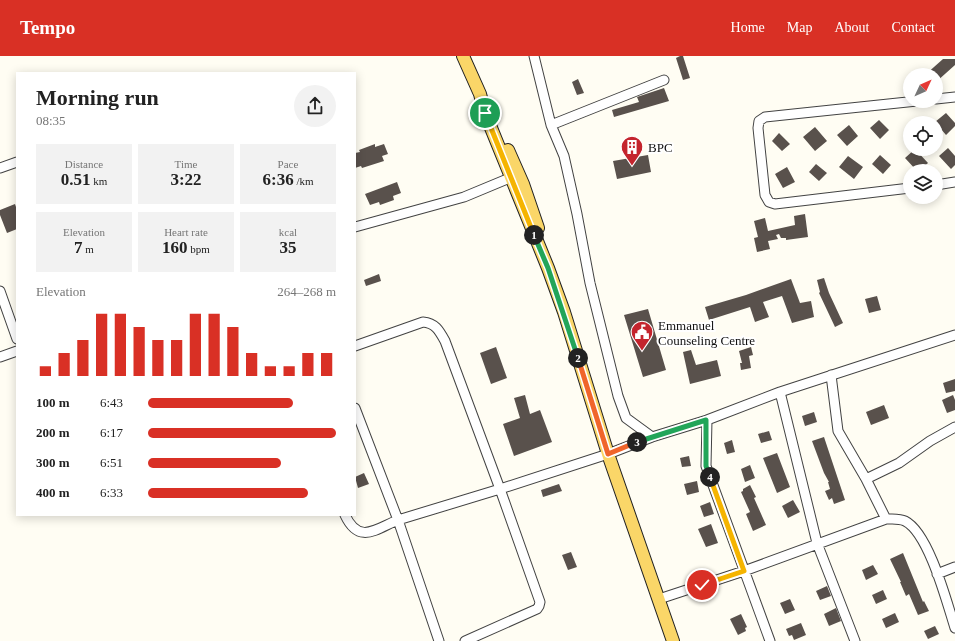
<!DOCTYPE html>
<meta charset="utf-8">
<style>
body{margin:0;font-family:"Times New Roman",serif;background:#f2f2f2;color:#222;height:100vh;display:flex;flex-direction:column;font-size:15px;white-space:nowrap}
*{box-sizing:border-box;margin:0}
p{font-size:13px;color:#767676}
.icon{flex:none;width:22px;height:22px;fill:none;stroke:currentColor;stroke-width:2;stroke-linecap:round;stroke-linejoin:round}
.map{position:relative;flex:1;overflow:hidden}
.panel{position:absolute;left:16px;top:16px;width:340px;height:444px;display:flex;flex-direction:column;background:#fff;border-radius:0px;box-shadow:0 2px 10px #0003}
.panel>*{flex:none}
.needle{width:26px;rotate:46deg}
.fabs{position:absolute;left:903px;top:12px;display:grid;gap:8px}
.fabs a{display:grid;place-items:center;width:40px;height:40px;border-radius:50%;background:#fff;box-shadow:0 2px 10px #0003;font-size:20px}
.pin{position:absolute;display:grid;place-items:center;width:34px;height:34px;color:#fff;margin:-17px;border:2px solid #fff;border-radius:50%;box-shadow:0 1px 4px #0007}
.km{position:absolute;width:20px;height:20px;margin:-10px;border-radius:50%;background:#222;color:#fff;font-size:11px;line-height:20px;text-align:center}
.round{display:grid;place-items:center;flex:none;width:42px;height:42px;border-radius:21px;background:#f2f2f2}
.headline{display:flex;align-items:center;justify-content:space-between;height:68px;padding:0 20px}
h1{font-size:22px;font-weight:700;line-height:30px}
.stats{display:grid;grid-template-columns:repeat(3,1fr);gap:6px;height:68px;padding:4px 20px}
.stats div{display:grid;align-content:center;border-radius:0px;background:#f2f2f2;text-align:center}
.stats b{font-size:17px;font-weight:700}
.stats small{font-size:11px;font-weight:400}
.stats p{font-size:11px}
.chart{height:112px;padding:8px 20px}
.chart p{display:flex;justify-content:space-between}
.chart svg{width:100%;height:72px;margin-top:4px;stroke:#d93025;stroke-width:6}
ul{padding:0 20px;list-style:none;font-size:13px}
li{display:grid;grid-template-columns:64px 48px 1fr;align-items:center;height:30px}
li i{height:10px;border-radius:5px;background:#d93025}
header{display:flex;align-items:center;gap:24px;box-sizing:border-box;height:56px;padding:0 20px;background:#d93025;color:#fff}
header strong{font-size:19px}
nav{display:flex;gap:22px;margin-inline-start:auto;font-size:14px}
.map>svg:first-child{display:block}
</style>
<header>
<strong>Tempo</strong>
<nav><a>Home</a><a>Map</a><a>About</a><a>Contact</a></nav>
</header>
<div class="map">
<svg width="955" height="585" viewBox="0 0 955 585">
<rect width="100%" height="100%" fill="#fffdf3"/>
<path fill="#59514c" d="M680 0H683L690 22 683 24 676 2Z
M943 3H955V9L936 26V19H925Z
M578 23 584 37 577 39 572 26Z
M664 32 669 45 614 61 612 54 639 46 637 41Z
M946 57 955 67V70L946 79 935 66Z
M879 64 889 74 880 83 870 72Z
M849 69 858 80 847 90 837 79Z
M815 71 827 85 815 95 803 81Z
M779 77 790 88 782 95 772 85Z
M375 88V91L384 88 388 98 382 100 384 105 362 112 361 110 355 112V97L360 96 359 94Z
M948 92 955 100V109L951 113 939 100Z
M915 93 928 107 919 115H917L905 102Z
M648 99 651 116 617 123 613 105Z
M880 99 891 109 883 118 872 108Z
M848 100 863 111 854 123 839 111Z
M816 108 827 117 819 125 809 116Z
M787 111 795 126 783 132 775 118Z
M397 126 401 137 393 140 394 144 380 149 379 146 370 149 365 138Z
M15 148 17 154V173L7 177 0 159V154Z
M805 158 808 181 786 184V182H781L779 178 776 179 778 183 768 185 770 193 757 196 754 182 758 181 754 165 765 162 768 175 795 169 794 160Z
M379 218 381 225 366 230 364 224Z
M824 222 829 237 843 267 835 271 819 237 820 236 817 224Z
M791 223 800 247 811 245 814 261 792 267 782 240 763 246 769 261 755 266 750 251 709 264 705 251 746 239Z
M877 240 881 254 869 257 865 243Z
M648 253 666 314 643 321 624 259Z
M496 291 507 322 491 328 480 297Z
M751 291 753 299 749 300 751 312 741 314 740 307H742L739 295Z
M691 294 696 309 717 304 721 320 690 328 683 296Z
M955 323V335L946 337 943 327Z
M525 339 530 358 540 354 552 386 514 400 503 368 520 362 514 342Z
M953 339 955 344V354L947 357 942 344Z
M884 349 889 362 871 369 866 356Z
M814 356 817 366 805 370 802 360Z
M769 375 772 384 761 387 758 378Z
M824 381 845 444 834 448 832 442 829 444 825 435 830 433 828 426H829L824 417 812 385Z
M732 384 735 396 727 398 724 387Z
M777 397 790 431 777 437 763 402Z
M689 400 691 410 682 411 680 402Z
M750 409 755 422 745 426 741 413Z
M364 417 369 428 358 432 355 421Z
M697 425 699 436 687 439 684 428Z
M559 428 562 435 543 441 541 434Z
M750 429 756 441 754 442 766 469 753 475 746 458 750 456 741 436 743 435V433Z
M793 444 800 456 788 462 782 450Z
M710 446 714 458 704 461 700 450Z
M711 468 718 487 706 491 698 473Z
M571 496 577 511 568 514 562 499Z
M903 497 923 546 924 545 929 555 918 559 909 538 906 540 900 526H901L890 503Z
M873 509 878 518 866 524 862 514Z
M827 530 831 540 820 544 816 535Z
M883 534 887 543 876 548 872 539Z
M790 543 795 554 785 558 780 547Z
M836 552 841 565 829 570 824 558Z
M895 557 899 566 886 572 882 563Z
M741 558 747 571 745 572 746 575 738 579 730 563Z
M801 567 806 579 794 584 792 579 789 580 786 573Z
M935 570 939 578 928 583 924 575Z"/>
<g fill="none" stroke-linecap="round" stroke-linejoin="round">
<g stroke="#434343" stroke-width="11">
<path id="minor" d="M534 0 551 69 564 100 577 158 590 227 618 340 626 362 652 381
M936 43 955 41
M551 69 664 24
M0 112 17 106
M936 129 955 126
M910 132 775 148 769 146 765 139 758 72 759 65 765 61 917 45
M355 171 464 141 517 119
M0 235 17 283
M355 290 423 266C435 267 439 274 445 285L500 433 540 546 539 550 537 553 465 585
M0 301 17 295
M831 319 838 375 866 423 886 463
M780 336 817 487 855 585
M707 364 706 410 770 585
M866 423 899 407 930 385 955 371
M345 459C359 489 376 473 398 464L355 352
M937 518 955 511
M659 543 744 515 886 463C892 463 899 462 905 465 929 477 947 547 955 572
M439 585 398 464 500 433 608 398 652 381 707 364 780 336 955 279"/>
</g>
<g stroke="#212121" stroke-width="14">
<path id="major" d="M463 0 480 38 485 57 548 212 564 256 608 398 673 585
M508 94 523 128 538 172"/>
</g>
<use href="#minor" stroke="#fff" stroke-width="9"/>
<use href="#major" stroke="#fad668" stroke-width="12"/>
</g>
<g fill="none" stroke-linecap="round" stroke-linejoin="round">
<g stroke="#fff" stroke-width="8">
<path id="split-1" d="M485 57 534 179"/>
</g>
<g stroke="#fff" stroke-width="8">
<path id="split-2" d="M534 179 548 212 578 302"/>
</g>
<g stroke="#fff" stroke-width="8">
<path id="split-3" d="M578 302 608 398 637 386"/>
</g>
<g stroke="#fff" stroke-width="8">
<path id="split-4" d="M637 386 706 364V410L710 421"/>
</g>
<g stroke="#fff" stroke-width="8">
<path id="split-5" d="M702 529 744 515 710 421"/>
</g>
<use href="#split-1" stroke="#f5b400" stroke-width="5"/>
<use href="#split-2" stroke="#22a559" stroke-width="5"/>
<use href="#split-3" stroke="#f0652b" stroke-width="5"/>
<use href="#split-4" stroke="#22a559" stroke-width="5"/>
<use href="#split-5" stroke="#f5b400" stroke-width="5"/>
</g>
<defs>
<g id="building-pin" transform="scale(1.15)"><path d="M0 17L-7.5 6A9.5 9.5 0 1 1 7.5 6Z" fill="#c4242d" stroke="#fff"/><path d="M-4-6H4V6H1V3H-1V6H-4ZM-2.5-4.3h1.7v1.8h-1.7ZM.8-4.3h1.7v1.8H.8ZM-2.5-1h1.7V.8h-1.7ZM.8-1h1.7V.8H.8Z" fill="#fff"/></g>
<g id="civic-pin" transform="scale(1.15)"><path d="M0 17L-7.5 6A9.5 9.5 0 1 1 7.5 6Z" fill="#c4242d" stroke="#fff"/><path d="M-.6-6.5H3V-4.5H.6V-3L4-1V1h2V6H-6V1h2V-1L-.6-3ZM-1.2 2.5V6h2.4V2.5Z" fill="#fff"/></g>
</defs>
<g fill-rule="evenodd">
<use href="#building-pin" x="632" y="91"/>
<use href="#civic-pin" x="642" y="276"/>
</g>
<g text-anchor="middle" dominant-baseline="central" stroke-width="4" stroke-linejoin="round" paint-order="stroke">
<g font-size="13" fill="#101010" stroke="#fff" text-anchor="start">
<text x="648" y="91">BPC</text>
<text x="658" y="269">Emmanuel<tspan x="658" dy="15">Counseling Centre</tspan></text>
</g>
</g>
</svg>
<div class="fabs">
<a><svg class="needle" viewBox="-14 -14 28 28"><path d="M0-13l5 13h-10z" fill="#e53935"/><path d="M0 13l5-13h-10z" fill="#767676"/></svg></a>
<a><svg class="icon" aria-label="locate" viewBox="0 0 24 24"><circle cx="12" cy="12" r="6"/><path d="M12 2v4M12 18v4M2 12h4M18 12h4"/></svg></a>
<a><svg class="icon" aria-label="layers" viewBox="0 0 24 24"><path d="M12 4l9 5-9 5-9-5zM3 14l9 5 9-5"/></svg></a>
</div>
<div class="pin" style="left:485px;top:57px;background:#1e9e55"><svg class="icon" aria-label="arrive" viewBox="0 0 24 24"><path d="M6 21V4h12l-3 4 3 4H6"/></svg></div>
<div class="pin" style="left:702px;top:529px;background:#d93025"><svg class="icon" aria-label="check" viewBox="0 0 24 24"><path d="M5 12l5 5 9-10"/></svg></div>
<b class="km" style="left:534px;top:179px">1</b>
<b class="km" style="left:578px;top:302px">2</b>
<b class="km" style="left:637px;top:386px">3</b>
<b class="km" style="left:710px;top:421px">4</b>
<section class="panel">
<div class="headline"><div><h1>Morning run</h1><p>08:35</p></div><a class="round"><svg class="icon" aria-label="share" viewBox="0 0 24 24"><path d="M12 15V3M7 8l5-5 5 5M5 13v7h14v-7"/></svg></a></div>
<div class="stats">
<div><p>Distance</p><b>0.51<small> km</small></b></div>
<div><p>Time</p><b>3:22</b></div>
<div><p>Pace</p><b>6:36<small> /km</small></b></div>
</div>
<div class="stats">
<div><p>Elevation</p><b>7<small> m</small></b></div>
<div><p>Heart rate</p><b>160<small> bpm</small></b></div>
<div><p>kcal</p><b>35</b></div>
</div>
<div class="chart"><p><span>Elevation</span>264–268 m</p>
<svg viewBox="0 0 160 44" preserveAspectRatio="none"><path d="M5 44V38M15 44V30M25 44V22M35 44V6M45 44V6M55 44V14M65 44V22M75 44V22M85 44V6M95 44V6M105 44V14M115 44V30M125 44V38M135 44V38M145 44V30M155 44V30"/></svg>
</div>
<ul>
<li><b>100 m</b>6:43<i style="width:77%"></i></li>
<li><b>200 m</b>6:17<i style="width:100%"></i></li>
<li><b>300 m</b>6:51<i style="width:71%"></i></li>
<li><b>400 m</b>6:33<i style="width:85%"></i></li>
</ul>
</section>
</div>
